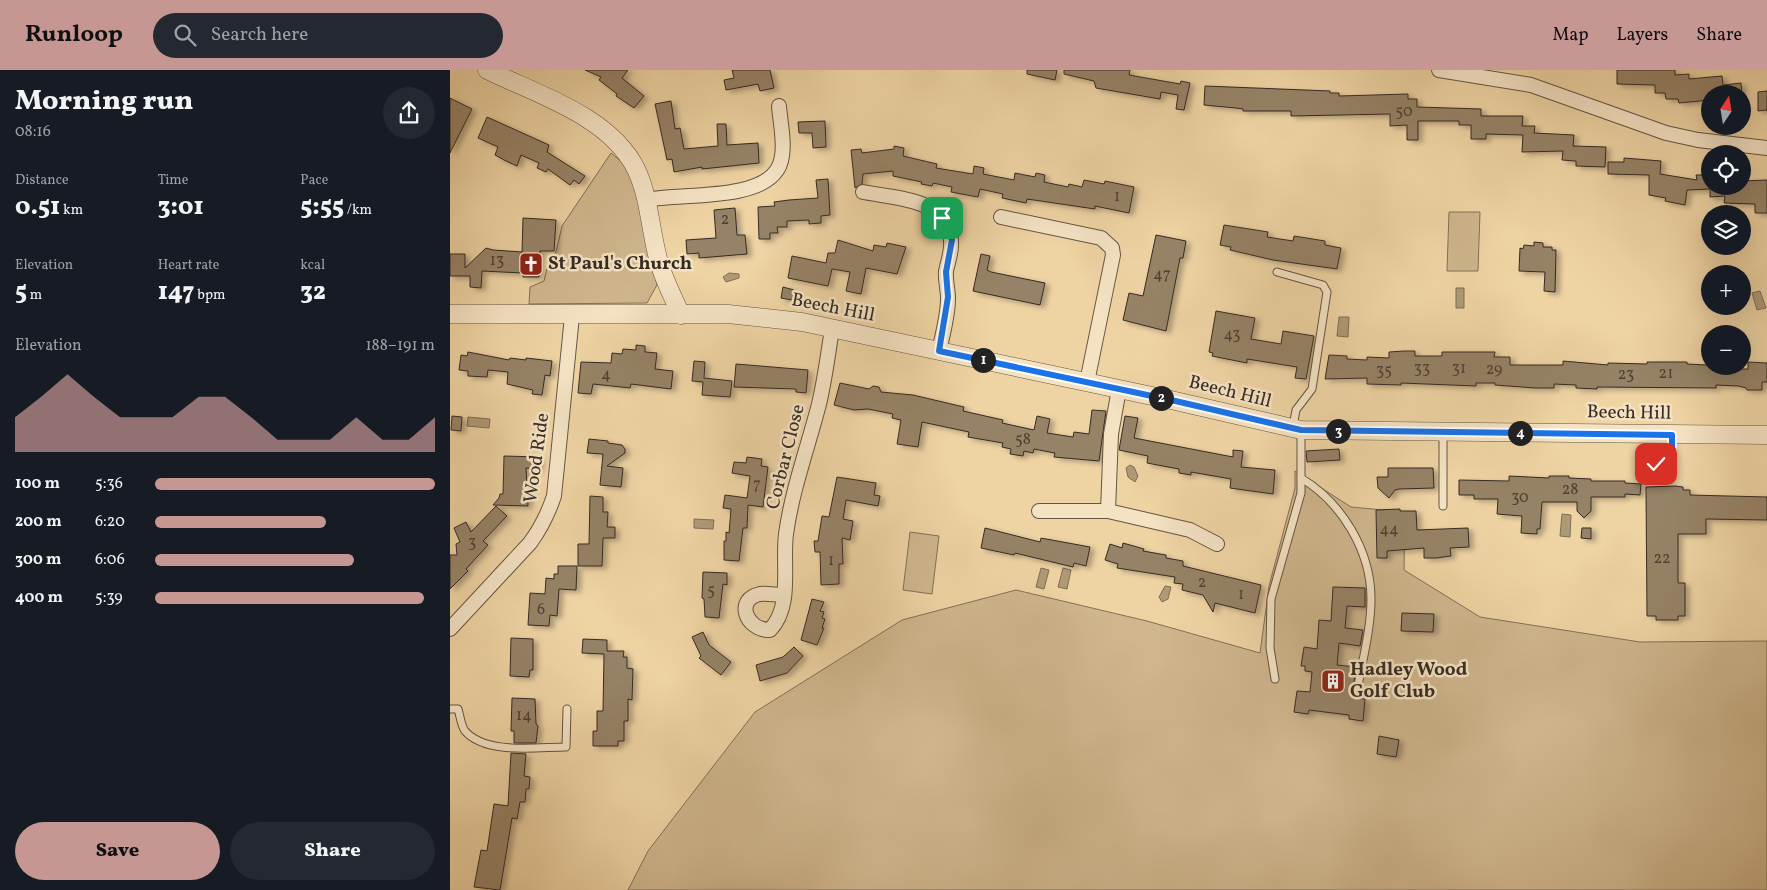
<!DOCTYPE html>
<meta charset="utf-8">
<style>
body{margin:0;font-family:Vollkorn,serif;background:#242831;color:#f1f3f6;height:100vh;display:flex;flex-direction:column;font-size:19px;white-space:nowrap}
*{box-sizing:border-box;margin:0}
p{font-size:16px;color:#9ea1a6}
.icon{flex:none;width:28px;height:28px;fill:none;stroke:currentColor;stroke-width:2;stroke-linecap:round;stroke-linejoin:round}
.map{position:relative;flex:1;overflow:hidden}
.sheet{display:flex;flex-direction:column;background:#171b24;width:450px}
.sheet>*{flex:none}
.needle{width:32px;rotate:12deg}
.fabs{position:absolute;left:1251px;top:15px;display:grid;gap:10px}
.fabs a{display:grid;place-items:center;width:50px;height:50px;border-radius:50%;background:#171b24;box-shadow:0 5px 20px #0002;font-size:25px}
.pin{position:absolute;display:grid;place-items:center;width:42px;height:42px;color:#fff;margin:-21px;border-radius:10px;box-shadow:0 2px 8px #0006}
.km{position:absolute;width:25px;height:25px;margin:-12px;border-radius:50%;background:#222;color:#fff;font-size:14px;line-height:25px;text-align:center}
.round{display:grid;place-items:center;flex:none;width:52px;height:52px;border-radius:26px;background:#242831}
.summary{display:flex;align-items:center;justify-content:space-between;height:85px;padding:0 15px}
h1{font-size:28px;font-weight:800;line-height:38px}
.figures{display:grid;grid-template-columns:repeat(3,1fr);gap:8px;height:85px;padding:5px 15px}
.figures div{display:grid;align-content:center}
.figures b{font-size:25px;font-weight:800}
.figures small{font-size:14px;font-weight:400}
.figures p{font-size:14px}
.chart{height:140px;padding:10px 15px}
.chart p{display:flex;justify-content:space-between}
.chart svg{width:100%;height:90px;margin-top:5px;fill:#c59692;opacity:.7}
.button{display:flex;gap:10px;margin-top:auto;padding:10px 15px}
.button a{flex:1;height:58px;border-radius:30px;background:#c59692;color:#111;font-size:20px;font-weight:800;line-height:58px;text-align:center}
.button a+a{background:#242831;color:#f1f3f6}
ul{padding:0 15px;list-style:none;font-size:16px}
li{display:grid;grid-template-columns:80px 60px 1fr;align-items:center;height:38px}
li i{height:12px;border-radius:6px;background:#c59692}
header{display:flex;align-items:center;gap:30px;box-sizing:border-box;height:70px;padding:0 25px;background:#c59692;color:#111}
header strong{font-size:24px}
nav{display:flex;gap:28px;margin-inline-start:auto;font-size:18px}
.search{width:350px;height:45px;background:#242831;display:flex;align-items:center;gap:12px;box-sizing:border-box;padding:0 18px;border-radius:28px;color:#9ea1a6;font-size:19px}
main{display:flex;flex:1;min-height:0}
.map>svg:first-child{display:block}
</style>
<header>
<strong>Runloop</strong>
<div class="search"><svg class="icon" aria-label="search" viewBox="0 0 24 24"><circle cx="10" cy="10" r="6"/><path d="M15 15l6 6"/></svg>Search here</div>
<nav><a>Map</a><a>Layers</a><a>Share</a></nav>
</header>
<main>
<section class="sheet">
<div class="summary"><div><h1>Morning run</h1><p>08:16</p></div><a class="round"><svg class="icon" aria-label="share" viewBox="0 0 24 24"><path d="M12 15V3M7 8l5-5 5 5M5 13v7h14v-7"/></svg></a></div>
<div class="figures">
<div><p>Distance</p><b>0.51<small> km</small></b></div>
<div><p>Time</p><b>3:01</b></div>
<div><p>Pace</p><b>5:55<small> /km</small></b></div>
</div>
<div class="figures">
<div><p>Elevation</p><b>5<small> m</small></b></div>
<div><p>Heart rate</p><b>147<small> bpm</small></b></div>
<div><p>kcal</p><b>32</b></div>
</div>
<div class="chart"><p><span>Elevation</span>188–191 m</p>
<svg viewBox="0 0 160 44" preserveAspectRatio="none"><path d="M0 44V27L10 17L20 6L30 17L40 27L50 27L60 27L70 17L80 17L90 27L100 38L110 38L120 38L130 27L140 38L150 38L160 27V44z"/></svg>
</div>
<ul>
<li><b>100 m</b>5:36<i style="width:100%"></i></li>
<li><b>200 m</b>6:20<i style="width:61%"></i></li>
<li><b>300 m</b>6:06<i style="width:71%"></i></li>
<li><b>400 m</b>5:39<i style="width:96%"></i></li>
</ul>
<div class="button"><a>Save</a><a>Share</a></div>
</section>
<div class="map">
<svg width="1317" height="820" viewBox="0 0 1317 820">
<defs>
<filter id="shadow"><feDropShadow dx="4.5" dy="2.5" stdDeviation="2.5" flood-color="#0004"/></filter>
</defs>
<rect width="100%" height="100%" fill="#eed3a3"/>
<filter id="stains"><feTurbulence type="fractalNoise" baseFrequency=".004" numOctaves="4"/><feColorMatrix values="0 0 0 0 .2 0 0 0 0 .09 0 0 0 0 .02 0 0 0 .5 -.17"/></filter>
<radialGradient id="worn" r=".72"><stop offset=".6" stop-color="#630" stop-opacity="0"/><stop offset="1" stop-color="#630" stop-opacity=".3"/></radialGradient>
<path fill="#cfb68d" stroke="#827058" d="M161 83 183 101 207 215 197 233 79 234 80 217 94 211 99 189 106 182 112 156Z
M999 142H1030L1028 201H997Z
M845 401 901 437 955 442 954 500 1030 547 1190 572 1317 571V820H178L198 781 305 642 452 550 566 520 697 551 810 583 819 516 845 418Z
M460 462 489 466 482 524 453 520Z"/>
<path fill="#af9a77" stroke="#7f6e55" d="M279 203 289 204V208L276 212 273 207Z
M1006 218H1014V238H1006Z
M1310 221 1316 238 1307 240 1302 223Z
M889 247H899L898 267 887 266Z
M18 347 40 349 39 358 17 356Z
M680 395 684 397 688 406 685 412 678 407 676 398Z
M1112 444 1121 445 1120 467 1110 466Z
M244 449 264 450 263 459 244 458Z
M591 498 599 500 594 519 586 517Z
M613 498 621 500 617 519 608 517Z
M715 516 721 517 718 529 712 532 709 527Z"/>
<path fill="#968266" stroke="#362b23" filter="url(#shadow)" d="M135 0H178L172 8 194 26 184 38 166 26 167 24 149 10 151 7Z
M282 0H320L324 18 310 21 308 14 276 20 274 10 284 8Z
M577 0H607L605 10 577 4Z
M614 0H680L679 5 730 14 731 11 740 13 734 40 726 39 728 25 711 22 710 29 646 18 644 11 614 4Z
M1167 0H1225V5L1239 4V9L1272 6 1273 15 1291 13 1292 24H1260V30L1229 33 1228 29H1216L1215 23H1205V15L1167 14Z
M755 16 880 21V23H889V26L958 24V29H967V37L1031 39V46H1073L1072 56H1085L1084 63 1124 65 1123 76 1156 77 1155 97 1126 96V91L1112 90 1113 81 1072 82 1073 65 1036 64V69H1021V55H1009V51H968V70H957V55L940 56V44L841 46V41H793V39L786 38 754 35Z
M1317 21V40L1308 41V22Z
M0 28 22 39 0 83Z
M221 31 225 59 230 58 234 79 268 76 267 54H276L277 75 308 73 309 93 252 99V97L224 102 222 89 217 90 205 34Z
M37 47 99 75 97 82 135 106 129 114 124 110 120 115 98 99 96 102 87 98 89 93 71 85 67 96 54 90 45 85 48 77 28 68Z
M375 51 376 77 363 78 362 63H349L348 52Z
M444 76 454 78 453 86 487 94 486 98 523 104 524 96 534 98 533 104 564 110 565 103 585 107 586 103 595 105 594 112 618 117 619 114 632 117 634 110 654 114 655 111 684 117 679 143 645 136V139L577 129 576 133 552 128 553 124 530 119 528 127 501 122 502 117 483 113 482 116 471 114 472 112 443 106V101L413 104 412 114 405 118 401 80 411 79 412 83 444 79Z
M1174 88 1211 91 1210 104 1247 110 1246 105H1260V116H1292V111L1317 110V143H1305V134L1274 133 1275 126 1260 127V119L1237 120 1235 135 1215 131 1216 128 1199 125V105L1158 104V92H1174Z
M378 109 380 145 371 146V153L359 154V150L337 151V157H327L328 163H320V169H309L308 137 325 136 324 132 339 130 368 128 366 110Z
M285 138 287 165H295L297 184 249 188V183L237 184 236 170 266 168 264 140Z
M73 148 106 150 104 181H90L89 207H73V203L32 201 31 218 20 217V206H0V184H15V198L36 178 43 180 72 182Z
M774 155 818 162 817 167 843 171 844 166 875 171V175L891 178 887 199 823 190 780 180 781 177 770 175Z
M706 165 736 171 733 188H730L716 261 673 250 679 223 693 226Z
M388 170 423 181 424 175 436 177 437 173 456 177 447 204 416 198 411 224 396 221 400 202 382 199 378 216 338 208 342 186 376 193 378 183H385Z
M1084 172 1093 173V177H1102V180H1106L1105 222 1094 221 1095 202 1069 201 1070 178 1073 179 1074 175 1084 176Z
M531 184 540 186 537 200 541 202 595 213 590 235 523 221Z
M333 217 344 220 342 230 331 228Z
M766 241 805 248 801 269 831 274 833 261 864 266 856 309 845 308 847 297 797 289V293L762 286 763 283 759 282Z
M186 275 195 276V282L207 283 205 299 223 301 221 319 181 314 180 318 143 314 141 324 128 323 131 292 161 293 162 283 172 284 173 279 186 280Z
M954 281H965V286H992V282H1045L1044 287H1060V295H1113V291L1158 295V293L1197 294V292H1237V294L1276 296V299H1298V292L1317 293V312H1312V320H1297L1296 318 1289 316 1266 315V318L1147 317V319L1126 318V315L1104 314V318H1085L1045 315V313H1026V316L951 313V315L917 314V308L875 309 879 285 897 286V289L917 290V287L939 288V282Z
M18 282 59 290 60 288 76 290V288L102 291 100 306 95 305 92 325 82 324 83 320 57 314 58 302 38 300 37 307 18 306V301L9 300 11 285 17 286Z
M244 291 255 292 254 308 282 311 280 327 252 325 253 312 242 311Z
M286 294 358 300 356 323 346 322V319L284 317Z
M390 313 419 319 423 316 429 317 431 322 463 325 514 337 513 341 553 350 552 353 584 360 587 346 600 349 597 363 623 367 624 362 639 364 642 340 656 341 649 391 604 387 605 383 584 379 583 383 574 381 573 386 560 384 561 379 552 377 553 373 518 367 519 362 472 352 468 377 447 374 451 350 442 348 443 344 418 339 404 340 384 335Z
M2 346 12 347 11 361 1 360Z
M675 346 688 348 684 368 783 387V380L793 381 791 397 825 400 823 424 780 418 781 409 741 402V405L729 403V399L697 393 698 386 669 380Z
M139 369 158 371V373L172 375 175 379V383L157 396 173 398 171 417 150 415 153 384 137 383Z
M889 379 890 390 857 392 856 381Z
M54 386 89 387V399L76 398 78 436 43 435 49 428 50 424H53Z
M297 387 312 389 311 396 318 397 313 437 298 435 297 458H293L289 491 274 490V471H276V462L279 463 281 439 273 438 275 425 297 428 300 406 282 403 284 392 296 393Z
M938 398H983L984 418 949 419 945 420 939 428 928 418 927 407H938Z
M1059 406 1099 408V406H1119V408L1141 409V411H1175V413L1191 414 1190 425 1175 424V427H1141V441L1134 448 1127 441V432H1092L1090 459H1087V464L1071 463 1072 446 1047 444 1048 429H1024V425H1009V410L1059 411Z
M387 407 426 413 424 425 430 426 428 436 396 430 393 449 403 451 400 470 392 468 393 494H389V514L371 515 370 482H365L364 471H368L372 446 379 447Z
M1225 416 1233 417V420H1240V425L1317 427V450L1256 449V464H1228V513H1235V546H1228V550H1206V546H1197L1196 417Z
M140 426 153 427V442H158L157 457H165V468H153L152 496H128V474H139Z
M46 436 57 446 33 471 38 475 16 499 18 501 0 519V485H7L6 474 10 472 4 458 16 452 21 462Z
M950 439V441H966L967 460 1018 458 1019 477 1000 478 1001 486 986 488H974V478L937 481V488H927L926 440Z
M535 458 590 472 591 468 640 477 636 496 624 493 623 497 565 483 564 485 531 478Z
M1132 458H1141V469L1131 468Z
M673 473 694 479 693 481 716 485V488L733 491V496L811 515 805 543 765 533 763 542 753 525 732 520 733 514 724 513 725 507 667 498 668 494 655 490 660 474 672 478Z
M108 496H127L126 520 109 519 107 546 100 545 99 556 78 555 80 523 95 524 96 508 104 509V504H108Z
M253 502 277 503V515L273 514 269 548 255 547 254 529 252 528Z
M883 517 915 518V537L897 536 895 558 913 560 910 576 889 573 887 595 906 597 902 628 915 629 913 651 899 649V645L859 640 858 644 844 642 847 621 860 622 862 602 855 601V596H851L854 577 867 579 869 550 881 551Z
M362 529 374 532 370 541 374 542 372 548 375 549 372 558H374L367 575 351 570Z
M952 543 984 544 983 562 951 561Z
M253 562 259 575 281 592 271 605 249 588 251 586 242 567Z
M61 568 83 569V600H80L79 607 60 606Z
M133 569 157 570V581H174L173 587H177V598L183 599 182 630 178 629V651H174V671H168V676H143V661H147V641H153L154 584 132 583Z
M344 577 353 586 337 603 310 611 306 595 333 587Z
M62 628 85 629 86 654 88 656 86 673H64V661H61Z
M929 666 949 670 946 687 927 684Z
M61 683 76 684 74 706 80 707 79 719H76L75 732H70L67 749 62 748 50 820 24 817 31 780 37 781 44 734 58 736Z"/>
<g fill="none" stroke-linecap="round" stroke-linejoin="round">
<g stroke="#645543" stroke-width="9">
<path id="service" d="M827 202 873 215 877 222 862 319 846 340 843 357
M993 363V436
M851 408C891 432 921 480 921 529 921 558 913 588 908 616
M1199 410V402L1206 394 1222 393V365
M825 609 820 578 821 529 851 423V361
M0 639H8C10 645 11 656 15 661 36 685 87 677 116 677L117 639"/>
</g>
<g stroke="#645543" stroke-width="16">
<path id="minor" d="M989 0 1081 15 1216 63 1248 70 1317 78
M413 122C444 128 501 129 501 171 502 182 498 191 496 201 495 210 498 219 498 228 498 246 493 263 489 281
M197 130C231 123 307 131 327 100 338 84 330 53 329 36
M551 147 651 168 662 178 663 185 637 312
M669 319 661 364 658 441 740 460 767 474
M589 441H658
M333 525C326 525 317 523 310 524 285 529 295 560 320 560 343 536 332 495 336 464 342 420 358 377 369 334 375 309 378 284 382 259
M0 559 80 473C91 458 98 444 104 426L122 246"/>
</g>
<g stroke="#645543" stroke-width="19">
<path id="tertiary" d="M37 0C86 24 160 46 186 99 200 128 200 161 209 192 214 210 223 227 231 245
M0 244H278L352 252 721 330 851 360 1317 365"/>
</g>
<use href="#service" stroke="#f4e2c3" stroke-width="7"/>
<use href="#minor" stroke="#f4e2c3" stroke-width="14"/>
<use href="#tertiary" stroke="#f4e2c3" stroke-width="18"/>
</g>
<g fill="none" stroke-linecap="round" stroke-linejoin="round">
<g stroke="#fff" stroke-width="10">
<path id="route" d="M492 148 502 170 496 202 498 227 489 281 721 330 851 360 1222 365V394H1206"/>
</g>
<use href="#route" stroke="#1a73e8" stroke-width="6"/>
</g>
<defs>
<g id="church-square" transform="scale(1.25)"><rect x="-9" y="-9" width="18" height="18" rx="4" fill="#8f2418" stroke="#f4e2c3"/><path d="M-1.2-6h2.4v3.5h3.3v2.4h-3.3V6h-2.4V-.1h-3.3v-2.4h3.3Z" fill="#fff"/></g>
<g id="building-square" transform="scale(1.25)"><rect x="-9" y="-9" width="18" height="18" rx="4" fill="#8f2418" stroke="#f4e2c3"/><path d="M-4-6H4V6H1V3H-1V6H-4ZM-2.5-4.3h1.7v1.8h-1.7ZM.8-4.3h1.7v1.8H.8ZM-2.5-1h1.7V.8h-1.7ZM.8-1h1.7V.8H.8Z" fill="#fff"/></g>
</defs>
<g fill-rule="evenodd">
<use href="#church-square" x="81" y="194"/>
<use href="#building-square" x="883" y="611"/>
</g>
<g text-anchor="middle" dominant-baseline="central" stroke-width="5" stroke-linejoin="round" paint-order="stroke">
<g font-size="16" fill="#4e4134">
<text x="954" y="42">50</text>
<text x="667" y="127">1</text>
<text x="275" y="150">2</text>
<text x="47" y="191">13</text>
<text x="712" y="205">47</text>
<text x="782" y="265">43</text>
<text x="972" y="299">33</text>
<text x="1009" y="299">31</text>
<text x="1044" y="300">29</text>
<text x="934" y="301">35</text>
<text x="1216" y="304">21</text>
<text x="156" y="305">4</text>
<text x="1176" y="305">23</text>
<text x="573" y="370">58</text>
<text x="307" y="415">7</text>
<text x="1120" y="420">28</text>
<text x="1070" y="428">30</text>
<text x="939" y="460">44</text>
<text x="22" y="473">3</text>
<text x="1212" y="489">22</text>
<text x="381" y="491">1</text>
<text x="752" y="513">2</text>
<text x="261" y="521">5</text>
<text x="791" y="525">1</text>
<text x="91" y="540">6</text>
<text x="74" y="646">14</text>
</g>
<g font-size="19" font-weight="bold" fill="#362b23" stroke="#f4e2c3" text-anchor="start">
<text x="98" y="194">St Paul's Church</text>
<text x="900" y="600">Hadley Wood<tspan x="900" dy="22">Golf Club</tspan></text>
</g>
<g font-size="19" fill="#362b23" stroke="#f4e2c3">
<text transform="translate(383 238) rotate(11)">Beech Hill</text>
<text transform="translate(780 322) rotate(14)">Beech Hill</text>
<text transform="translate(1179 343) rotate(1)">Beech Hill</text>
<text transform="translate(336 387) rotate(-76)">Corbar Close</text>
<text transform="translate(87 388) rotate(-82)">Wood Ride</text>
</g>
</g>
<rect width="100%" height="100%" filter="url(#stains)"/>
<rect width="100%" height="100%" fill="url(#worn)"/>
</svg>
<div class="fabs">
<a><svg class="needle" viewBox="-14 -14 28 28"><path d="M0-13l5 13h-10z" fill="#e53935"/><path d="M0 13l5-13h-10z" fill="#9ea1a6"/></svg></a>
<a><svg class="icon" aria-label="locate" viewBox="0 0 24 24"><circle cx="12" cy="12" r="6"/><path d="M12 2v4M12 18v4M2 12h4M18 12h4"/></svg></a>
<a><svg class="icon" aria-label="layers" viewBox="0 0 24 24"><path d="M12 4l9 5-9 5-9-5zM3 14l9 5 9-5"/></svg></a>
<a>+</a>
<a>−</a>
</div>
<div class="pin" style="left:492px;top:148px;background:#1e9e55"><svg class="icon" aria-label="arrive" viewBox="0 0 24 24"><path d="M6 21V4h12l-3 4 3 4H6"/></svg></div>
<div class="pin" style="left:1206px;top:394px;background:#d93025"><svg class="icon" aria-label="check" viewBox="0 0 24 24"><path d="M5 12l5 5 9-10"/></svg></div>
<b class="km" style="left:533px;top:290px">1</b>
<b class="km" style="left:711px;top:328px">2</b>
<b class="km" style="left:888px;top:361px">3</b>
<b class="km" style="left:1070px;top:363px">4</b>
</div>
</main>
